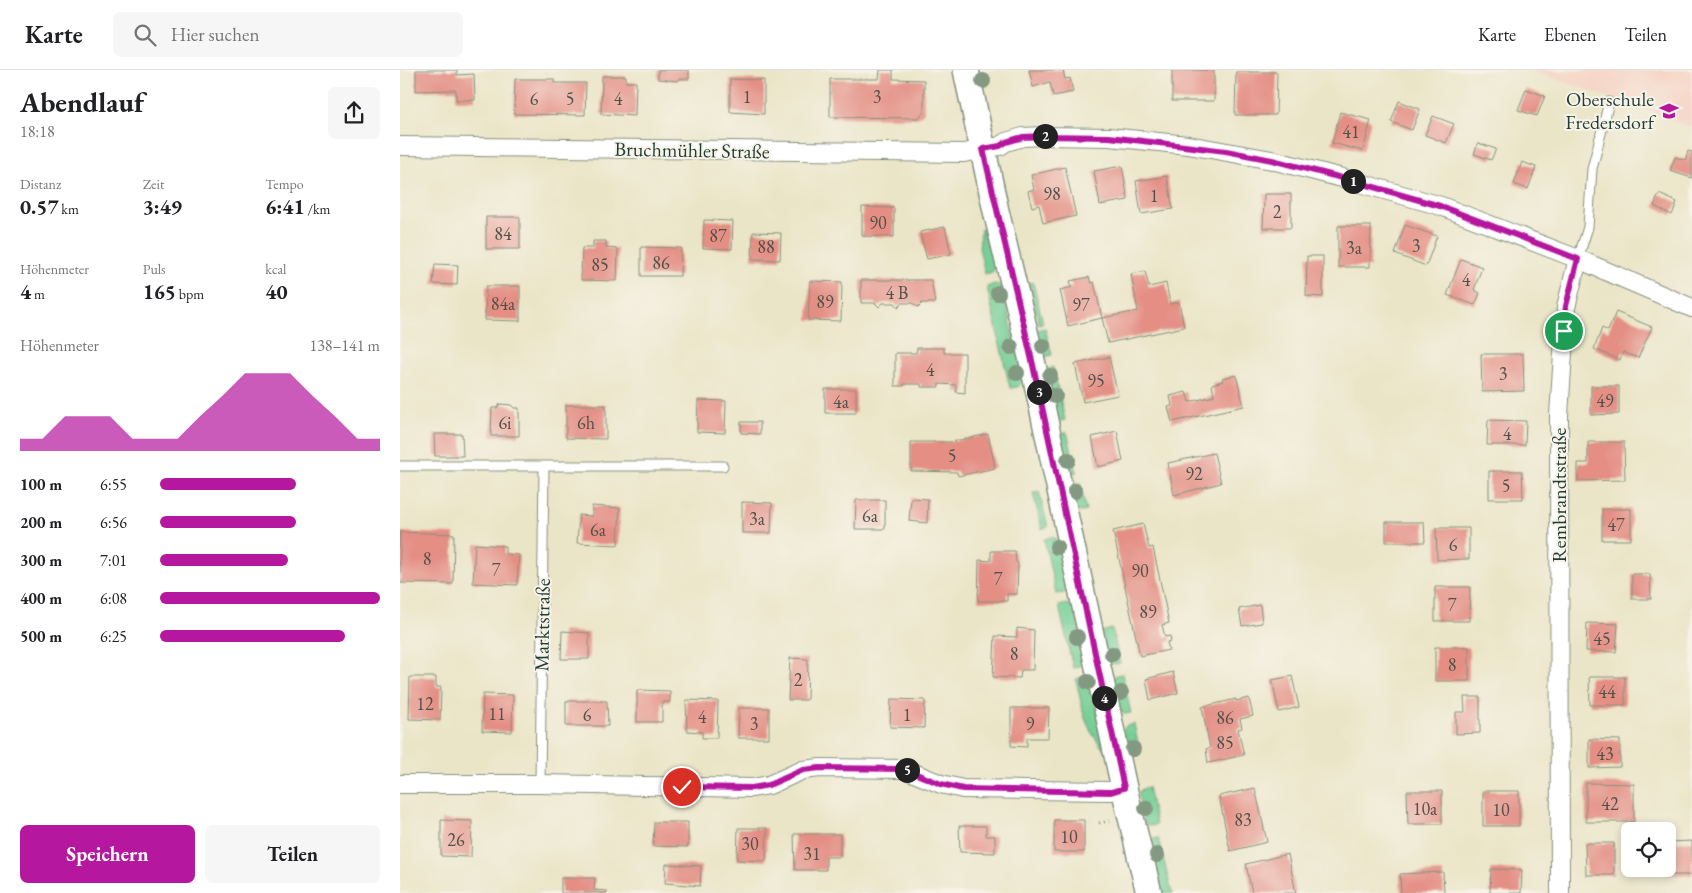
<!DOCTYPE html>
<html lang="de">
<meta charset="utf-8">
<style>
body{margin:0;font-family:"EB Garamond",serif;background:#f6f6f6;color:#202124;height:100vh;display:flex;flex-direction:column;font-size:19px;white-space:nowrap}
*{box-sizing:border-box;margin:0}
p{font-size:16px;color:#757577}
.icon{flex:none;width:28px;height:28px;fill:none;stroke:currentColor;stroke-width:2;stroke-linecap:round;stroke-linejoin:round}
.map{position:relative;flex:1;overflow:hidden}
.side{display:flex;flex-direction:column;background:#fff;width:400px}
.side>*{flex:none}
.tools{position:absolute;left:1221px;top:752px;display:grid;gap:10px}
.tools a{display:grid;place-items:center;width:55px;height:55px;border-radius:8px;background:#fff;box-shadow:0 2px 8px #0003;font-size:25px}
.pin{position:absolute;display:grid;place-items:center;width:42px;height:42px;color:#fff;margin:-21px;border:2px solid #fff;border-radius:50%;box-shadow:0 1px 5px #0007}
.km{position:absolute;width:25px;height:25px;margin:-12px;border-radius:50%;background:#222;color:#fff;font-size:14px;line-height:25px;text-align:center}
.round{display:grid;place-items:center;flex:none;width:52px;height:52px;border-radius:8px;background:#f6f6f6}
.head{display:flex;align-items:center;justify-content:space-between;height:85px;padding:0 20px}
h1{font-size:28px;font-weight:700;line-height:38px}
.stats{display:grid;grid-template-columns:repeat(3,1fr);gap:8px;height:85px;padding:5px 20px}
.stats div{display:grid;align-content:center}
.stats b{font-size:21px;font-weight:700}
.stats small{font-size:14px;font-weight:400}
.stats p{font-size:14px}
.chart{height:140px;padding:10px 20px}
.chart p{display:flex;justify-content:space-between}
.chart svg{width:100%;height:90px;margin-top:5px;fill:#b5179e;opacity:.7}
.action{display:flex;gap:10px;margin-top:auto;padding:10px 20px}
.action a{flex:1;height:58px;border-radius:8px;background:#b5179e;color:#fff;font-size:20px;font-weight:700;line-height:58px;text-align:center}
.action a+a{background:#f6f6f6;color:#202124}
ul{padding:0 20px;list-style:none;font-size:16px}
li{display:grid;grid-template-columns:80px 60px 1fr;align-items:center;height:38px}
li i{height:12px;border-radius:6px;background:#b5179e}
header{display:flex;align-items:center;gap:30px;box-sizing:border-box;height:70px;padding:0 25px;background:#fff;border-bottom:1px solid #e0e0e0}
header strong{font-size:24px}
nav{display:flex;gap:28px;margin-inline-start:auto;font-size:18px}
.search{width:350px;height:45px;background:#f6f6f6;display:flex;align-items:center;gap:12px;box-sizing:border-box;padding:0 18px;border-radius:8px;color:#757577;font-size:19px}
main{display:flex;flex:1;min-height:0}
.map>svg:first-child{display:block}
</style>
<header>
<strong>Karte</strong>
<div class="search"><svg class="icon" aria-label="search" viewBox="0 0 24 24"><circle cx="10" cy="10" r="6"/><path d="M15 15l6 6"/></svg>Hier suchen</div>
<nav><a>Karte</a><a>Ebenen</a><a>Teilen</a></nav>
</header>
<main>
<section class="side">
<div class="head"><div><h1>Abendlauf</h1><p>18:18</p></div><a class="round"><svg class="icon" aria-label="share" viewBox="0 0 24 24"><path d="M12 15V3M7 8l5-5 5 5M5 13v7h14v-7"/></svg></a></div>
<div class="stats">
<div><p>Distanz</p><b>0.57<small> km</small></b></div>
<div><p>Zeit</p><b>3:49</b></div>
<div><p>Tempo</p><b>6:41<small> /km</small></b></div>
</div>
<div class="stats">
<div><p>Höhenmeter</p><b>4<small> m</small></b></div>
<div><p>Puls</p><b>165<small> bpm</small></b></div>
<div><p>kcal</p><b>40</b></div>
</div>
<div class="chart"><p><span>Höhenmeter</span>138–141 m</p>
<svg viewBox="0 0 160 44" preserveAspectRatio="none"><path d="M0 44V38L10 38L20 27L30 27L40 27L50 38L60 38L70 38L80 27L90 17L100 6L110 6L120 6L130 17L140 27L150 38L160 38V44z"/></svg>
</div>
<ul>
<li><b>100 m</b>6:55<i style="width:62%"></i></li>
<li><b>200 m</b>6:56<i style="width:62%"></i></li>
<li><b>300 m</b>7:01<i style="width:58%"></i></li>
<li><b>400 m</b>6:08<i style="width:100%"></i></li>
<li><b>500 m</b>6:25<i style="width:84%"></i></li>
</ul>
<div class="action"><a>Speichern</a><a>Teilen</a></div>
</section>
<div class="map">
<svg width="1292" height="823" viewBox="0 0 1292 823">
<rect width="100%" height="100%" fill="#f7f3e8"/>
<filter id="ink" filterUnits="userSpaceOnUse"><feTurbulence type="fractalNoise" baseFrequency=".02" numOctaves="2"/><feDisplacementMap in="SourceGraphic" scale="10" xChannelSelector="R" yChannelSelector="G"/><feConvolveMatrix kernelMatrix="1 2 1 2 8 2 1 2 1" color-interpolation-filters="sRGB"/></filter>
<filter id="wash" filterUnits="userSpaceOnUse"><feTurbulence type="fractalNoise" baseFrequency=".0096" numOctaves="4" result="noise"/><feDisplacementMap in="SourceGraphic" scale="20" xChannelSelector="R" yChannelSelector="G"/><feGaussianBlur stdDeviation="1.12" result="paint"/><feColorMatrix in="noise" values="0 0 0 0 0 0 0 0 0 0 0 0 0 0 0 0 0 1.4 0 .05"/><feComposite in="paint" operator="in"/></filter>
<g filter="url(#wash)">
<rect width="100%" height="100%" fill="#ebe5c8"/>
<path fill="#f5d2c2" d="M1130 0H1292V57L1199 24Z"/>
<path fill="#76cf96" stroke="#4a8665" d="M581 159H583C584 173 594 183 598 196L592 202 585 204 579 178Z
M633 212 643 253 639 254 629 213Z
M595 214 602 216 624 310 618 317 610 318 587 217Z
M645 258 652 285 643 287 633 261Z
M653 297 665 350 660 351 653 350 643 305 647 300Z
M667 362 677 402 670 404 664 400 657 367Z
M680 413 686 441 682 442 674 441 669 419 674 414Z
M639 422 648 457 642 459 633 423Z
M651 467 659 470 670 518 664 523 656 524 644 469Z
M667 534 674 537 687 590 681 596 673 598 659 536Z
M712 559 720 593 715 594 707 592 701 562Z
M722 604 731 643 724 644 718 639 712 610 716 605Z
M684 607 691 609 704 680 691 662 684 646 676 609Z
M734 654 740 684 729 687 723 660 726 656Z
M748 717 756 755 750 756 744 753 738 723 742 719Z
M758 768 771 819 773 823H759L749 776 753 769Z"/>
<g id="blocks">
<path fill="#e48e84" d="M16 0H57V5L74 4 75 30H56V20L16 21Z
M258 0H289V9H278V11L258 9Z
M480 0H493V9L524 10V42L518 48 430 47V9H479Z
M629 0H663L665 9 670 8 673 22 653 26 650 12 633 17Z
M772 0H814V31H772Z
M836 2H877L876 45H835Z
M202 6H226V12H236L235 46 201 44Z
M115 9H154V13H186L185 45 114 44Z
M330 9 364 10V44L330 42Z
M1126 19 1145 26 1137 46 1118 40Z
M999 31 1020 39 1012 60 991 52Z
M940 42 971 50 963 81 932 73Z
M1033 46 1054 54 1046 73 1025 65Z
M1078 73 1096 79 1091 90 1074 84Z
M1288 81 1292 82V108L1270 101 1275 87 1285 90Z
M1122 92 1136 97 1128 119 1114 114Z
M722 96 728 130 700 135 694 101Z
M665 97 676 146 643 153 639 135 632 137 628 121 634 119 631 105Z
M767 106 773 139 741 144 736 111Z
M864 124H891V158H863Z
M1259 124 1277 132 1272 145 1254 136Z
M462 137 494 138V167L462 166Z
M86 147H120V179H86Z
M304 150 333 151 332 179 303 178Z
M1005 155 1037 166 1026 196 995 184Z
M938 156H971L970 197H938Z
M545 157 551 184 527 189 520 162Z
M353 162 381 163 380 190 352 189Z
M193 171H206V178L218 179 217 211 181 210 182 178H193Z
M241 177 281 178 280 206H241Z
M907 186H923V227L906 226Z
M1061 189 1082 197 1074 220 1080 223 1075 235 1047 225Z
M35 194 58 195 57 215 33 214Z
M745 201 749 217 766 213 770 234 779 232 784 257 708 273 702 248 738 241 731 204Z
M689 207 691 213 694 212 702 248 668 256 660 220 672 217 670 211Z
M461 210H531L535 233H522L518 237 512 233H502L498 237 495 233H483L479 237 475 233H461Z
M410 211 442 212 441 251 408 250Z
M86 216H120V251L85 250Z
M1216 242 1252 257 1238 288 1223 282 1220 290 1194 279 1202 258 1208 261Z
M517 278H544V283H565V323L556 322V315L539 314V317H521V314H504V316H495V283H516Z
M1081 284H1123L1124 321 1082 322Z
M709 287 718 325 683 332 675 294Z
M836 305 844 336 772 352 768 337 772 336 770 326 786 322 789 332 814 326 812 314 823 311 822 308Z
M1191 316H1219V344L1191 345Z
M425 319H456V343H425Z
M298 330 326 331 325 363 297 362Z
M100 334 111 335 114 338H119V366H91L92 338H97Z
M166 335H206V369L166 368Z
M1088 350 1126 351 1125 375H1087Z
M341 352H360V364L341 363Z
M717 361 723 391 698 397 692 367Z
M34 364H62L63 386H35Z
M588 364 595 398 558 406 557 402 511 401V372H551Z
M1188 372H1224L1225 410 1178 411V393H1188Z
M814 383 821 413 774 425 768 393Z
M1089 401H1122L1123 429H1089Z
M511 428 528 429 527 453 509 451Z
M456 430H485V459H455Z
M342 432 372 433 371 463H342Z
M192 436 220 438 218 475 177 473 179 445 192 446Z
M1202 439H1231V470H1202Z
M986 452H1024L1025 472H986Z
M743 454 749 478 753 477 769 553 762 555 765 567 770 566 771 571 767 572 769 580 740 586 713 461Z
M1036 458H1069V489L1037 490Z
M0 462 54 464 53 514 0 513Z
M75 474 105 476V484L119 485 117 515 73 513Z
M591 481H615L616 492 618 493 617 524H607V531H578L579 490 591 491Z
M1232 504H1250L1251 529H1232Z
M1035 517H1070L1069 551H1035Z
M860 535 862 553 842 556 839 539Z
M1187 553 1218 554 1216 582 1186 581Z
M617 558 634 560 633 600H621L620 608 593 607 595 566 617 567Z
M162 561 189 563V589H161Z
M1035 577H1069V611H1035Z
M390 588 408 589 407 630H388Z
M773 602 778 623 750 630 746 609Z
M892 606 899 637 879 642 872 610Z
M10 607H36V617H41L40 650 9 649Z
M1189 607H1225V635H1190Z
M237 620 270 621V632H262V652H237Z
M83 624 113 625 112 662 82 661Z
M1064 627H1080V663L1056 664V642H1065Z
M849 628 853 646 840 649 842 658 838 659 844 685 808 693 806 679 810 678 802 637 836 629V631Z
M491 629 525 630 524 658 490 657Z
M286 630 318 631 317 668H302V662L287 661Z
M166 631H207L208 656H166Z
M339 638H369V668H338Z
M611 638H649L648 668H627V677L611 676Z
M1189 669 1220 670V697L1189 698Z
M1186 713 1234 714V752H1186Z
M855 718 867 772 830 781 819 726Z
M1007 721H1042V754H1008Z
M1083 721H1119V756H1083Z
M41 750 72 751 71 787 41 786Z
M654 750H684V782H654Z
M254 752H288V777L253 776Z
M559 756H586V766H595V783L560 782Z
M338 758H367L366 791 337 790Z
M394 764H440V787H426V800H395Z
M1292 771V805H1266L1268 772Z
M1185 773H1214V805H1186Z
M888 784 896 823H852L846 794Z
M266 794 301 796 300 816 265 813Z
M1091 799 1122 800 1121 823H1090Z
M1043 802 1044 823H1001L1000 804Z
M161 808H195L194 820 207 821V823H161Z"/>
</g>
</g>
<g filter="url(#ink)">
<use href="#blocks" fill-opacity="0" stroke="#85917e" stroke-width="1"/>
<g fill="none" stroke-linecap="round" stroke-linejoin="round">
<g stroke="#85917e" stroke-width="11">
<path id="lane" d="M1178 189 1188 157 1192 99 1209 32
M0 396H323
M140 714 144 397"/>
</g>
<g stroke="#85917e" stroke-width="20">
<path id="street" d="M0 76 564 83 600 76 606 72 623 67 644 66 709 67 788 75 872 90 946 109 1041 136 1178 189 1292 238
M0 714H140L352 718 369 715 403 700 420 698 504 699 541 714 563 719 711 721 724 718
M1160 823 1159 345 1166 237 1178 189"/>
</g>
<g stroke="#85917e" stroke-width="28">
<path id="secondary" d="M566 0 596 141 633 295 724 718 749 823"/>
</g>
<path stroke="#85917e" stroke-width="3" stroke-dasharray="1 4" stroke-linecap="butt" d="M699 753 710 751"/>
<use href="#lane" stroke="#fff" stroke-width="9"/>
<use href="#street" stroke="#fff" stroke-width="18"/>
<use href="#secondary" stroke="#fff" stroke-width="25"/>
</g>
<g fill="#849982">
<circle cx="583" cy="11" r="8"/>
<circle cx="598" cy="223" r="8"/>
<circle cx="643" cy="276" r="8"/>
<circle cx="611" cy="277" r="8"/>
<circle cx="617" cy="303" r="8"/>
<circle cx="650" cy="306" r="8"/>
<circle cx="655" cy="326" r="8"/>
<circle cx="668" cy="390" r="8"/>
<circle cx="675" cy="421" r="8"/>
<circle cx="657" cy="477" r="8"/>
<circle cx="677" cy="567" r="8"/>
<circle cx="712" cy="584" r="8"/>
<circle cx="688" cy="612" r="8"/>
<circle cx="721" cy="623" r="8"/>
<circle cx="733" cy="679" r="8"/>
<circle cx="746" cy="738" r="8"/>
<circle cx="757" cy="785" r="8"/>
</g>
</g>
<g fill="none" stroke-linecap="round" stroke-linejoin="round" filter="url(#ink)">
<g stroke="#fff" stroke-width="10">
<path id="route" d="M282 717 352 718 369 715 403 700 420 698 504 699 541 714 563 719 711 722 724 718 633 295 583 79 600 76 606 72 623 67 644 66 709 67 826 81 872 90 946 109 1040 136 1178 189 1166 236 1164 261"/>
</g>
<use href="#route" stroke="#b5179e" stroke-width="6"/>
</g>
<defs>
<g id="school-bare" transform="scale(1.5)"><path d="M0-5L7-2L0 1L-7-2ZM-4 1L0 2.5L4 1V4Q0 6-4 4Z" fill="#b5179e" stroke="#f7f3e8" stroke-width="2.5" paint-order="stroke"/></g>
</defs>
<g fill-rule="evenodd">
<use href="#school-bare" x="1269" y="41"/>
</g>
<g text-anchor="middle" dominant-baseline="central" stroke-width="4" stroke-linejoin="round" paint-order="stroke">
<g font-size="18" fill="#505148">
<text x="347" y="26">1</text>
<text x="477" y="26">3</text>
<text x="134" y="28">6</text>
<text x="170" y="28">5</text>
<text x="218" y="28">4</text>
<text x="951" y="61">41</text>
<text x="652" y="123">98</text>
<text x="754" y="125">1</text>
<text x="877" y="141">2</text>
<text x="478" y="152">90</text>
<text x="103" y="163">84</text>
<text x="318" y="165">87</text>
<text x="1016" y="175">3</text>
<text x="366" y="176">88</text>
<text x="954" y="177">3a</text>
<text x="261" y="192">86</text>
<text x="200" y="194">85</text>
<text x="1066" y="209">4</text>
<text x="497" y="222">4 B</text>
<text x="425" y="231">89</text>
<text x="103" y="233">84a</text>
<text x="681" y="234">97</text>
<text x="530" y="299">4</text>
<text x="1103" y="303">3</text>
<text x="696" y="310">95</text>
<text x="1205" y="330">49</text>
<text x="441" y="331">4a</text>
<text x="105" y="352">6i</text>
<text x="186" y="352">6h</text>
<text x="1107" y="363">4</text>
<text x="552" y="385">5</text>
<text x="794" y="403">92</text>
<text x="1106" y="415">5</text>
<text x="470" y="445">6a</text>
<text x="357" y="448">3a</text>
<text x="1216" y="454">47</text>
<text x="198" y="459">6a</text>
<text x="1053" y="474">6</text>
<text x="27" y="488">8</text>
<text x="96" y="499">7</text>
<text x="740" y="500">90</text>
<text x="598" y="508">7</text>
<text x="1052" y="534">7</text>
<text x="748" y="541">89</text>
<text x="1202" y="568">45</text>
<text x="614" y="583">8</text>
<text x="1052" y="594">8</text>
<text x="398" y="609">2</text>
<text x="1207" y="621">44</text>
<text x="25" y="633">12</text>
<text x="97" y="643">11</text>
<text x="187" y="644">6</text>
<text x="507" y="644">1</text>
<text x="302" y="646">4</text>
<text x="825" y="647">86</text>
<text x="354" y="653">3</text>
<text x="630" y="653">9</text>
<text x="825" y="672">85</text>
<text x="1205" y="683">43</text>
<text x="1210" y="733">42</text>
<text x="1025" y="738">10a</text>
<text x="1101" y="739">10</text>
<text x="843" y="749">83</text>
<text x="669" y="766">10</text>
<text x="56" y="769">26</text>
<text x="350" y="773">30</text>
<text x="412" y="783">31</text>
</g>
<g font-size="20" fill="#1f3d34" stroke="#f7f3e8" text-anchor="end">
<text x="1254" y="29">Oberschule<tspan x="1254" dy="23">Fredersdorf</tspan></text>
</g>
<g font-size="20" fill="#1f3d34" stroke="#f7f3e8">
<text transform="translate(292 80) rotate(1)">Bruchmühler Straße</text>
<text transform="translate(1159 425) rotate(-90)">Rembrandtstraße</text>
<text transform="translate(142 555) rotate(-89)">Marktstraße</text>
</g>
</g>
</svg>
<div class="tools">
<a><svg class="icon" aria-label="locate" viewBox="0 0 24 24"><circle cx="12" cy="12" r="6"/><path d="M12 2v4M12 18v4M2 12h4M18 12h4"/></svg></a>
</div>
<div class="pin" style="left:1164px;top:261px;background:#1e9e55"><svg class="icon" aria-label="arrive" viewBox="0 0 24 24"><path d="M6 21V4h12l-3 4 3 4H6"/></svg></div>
<div class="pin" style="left:282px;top:717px;background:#d93025"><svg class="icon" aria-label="check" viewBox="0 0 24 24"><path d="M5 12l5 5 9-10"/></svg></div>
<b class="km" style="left:953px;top:111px">1</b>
<b class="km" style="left:645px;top:66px">2</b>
<b class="km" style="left:639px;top:322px">3</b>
<b class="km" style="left:704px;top:628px">4</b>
<b class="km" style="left:507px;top:700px">5</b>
</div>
</main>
